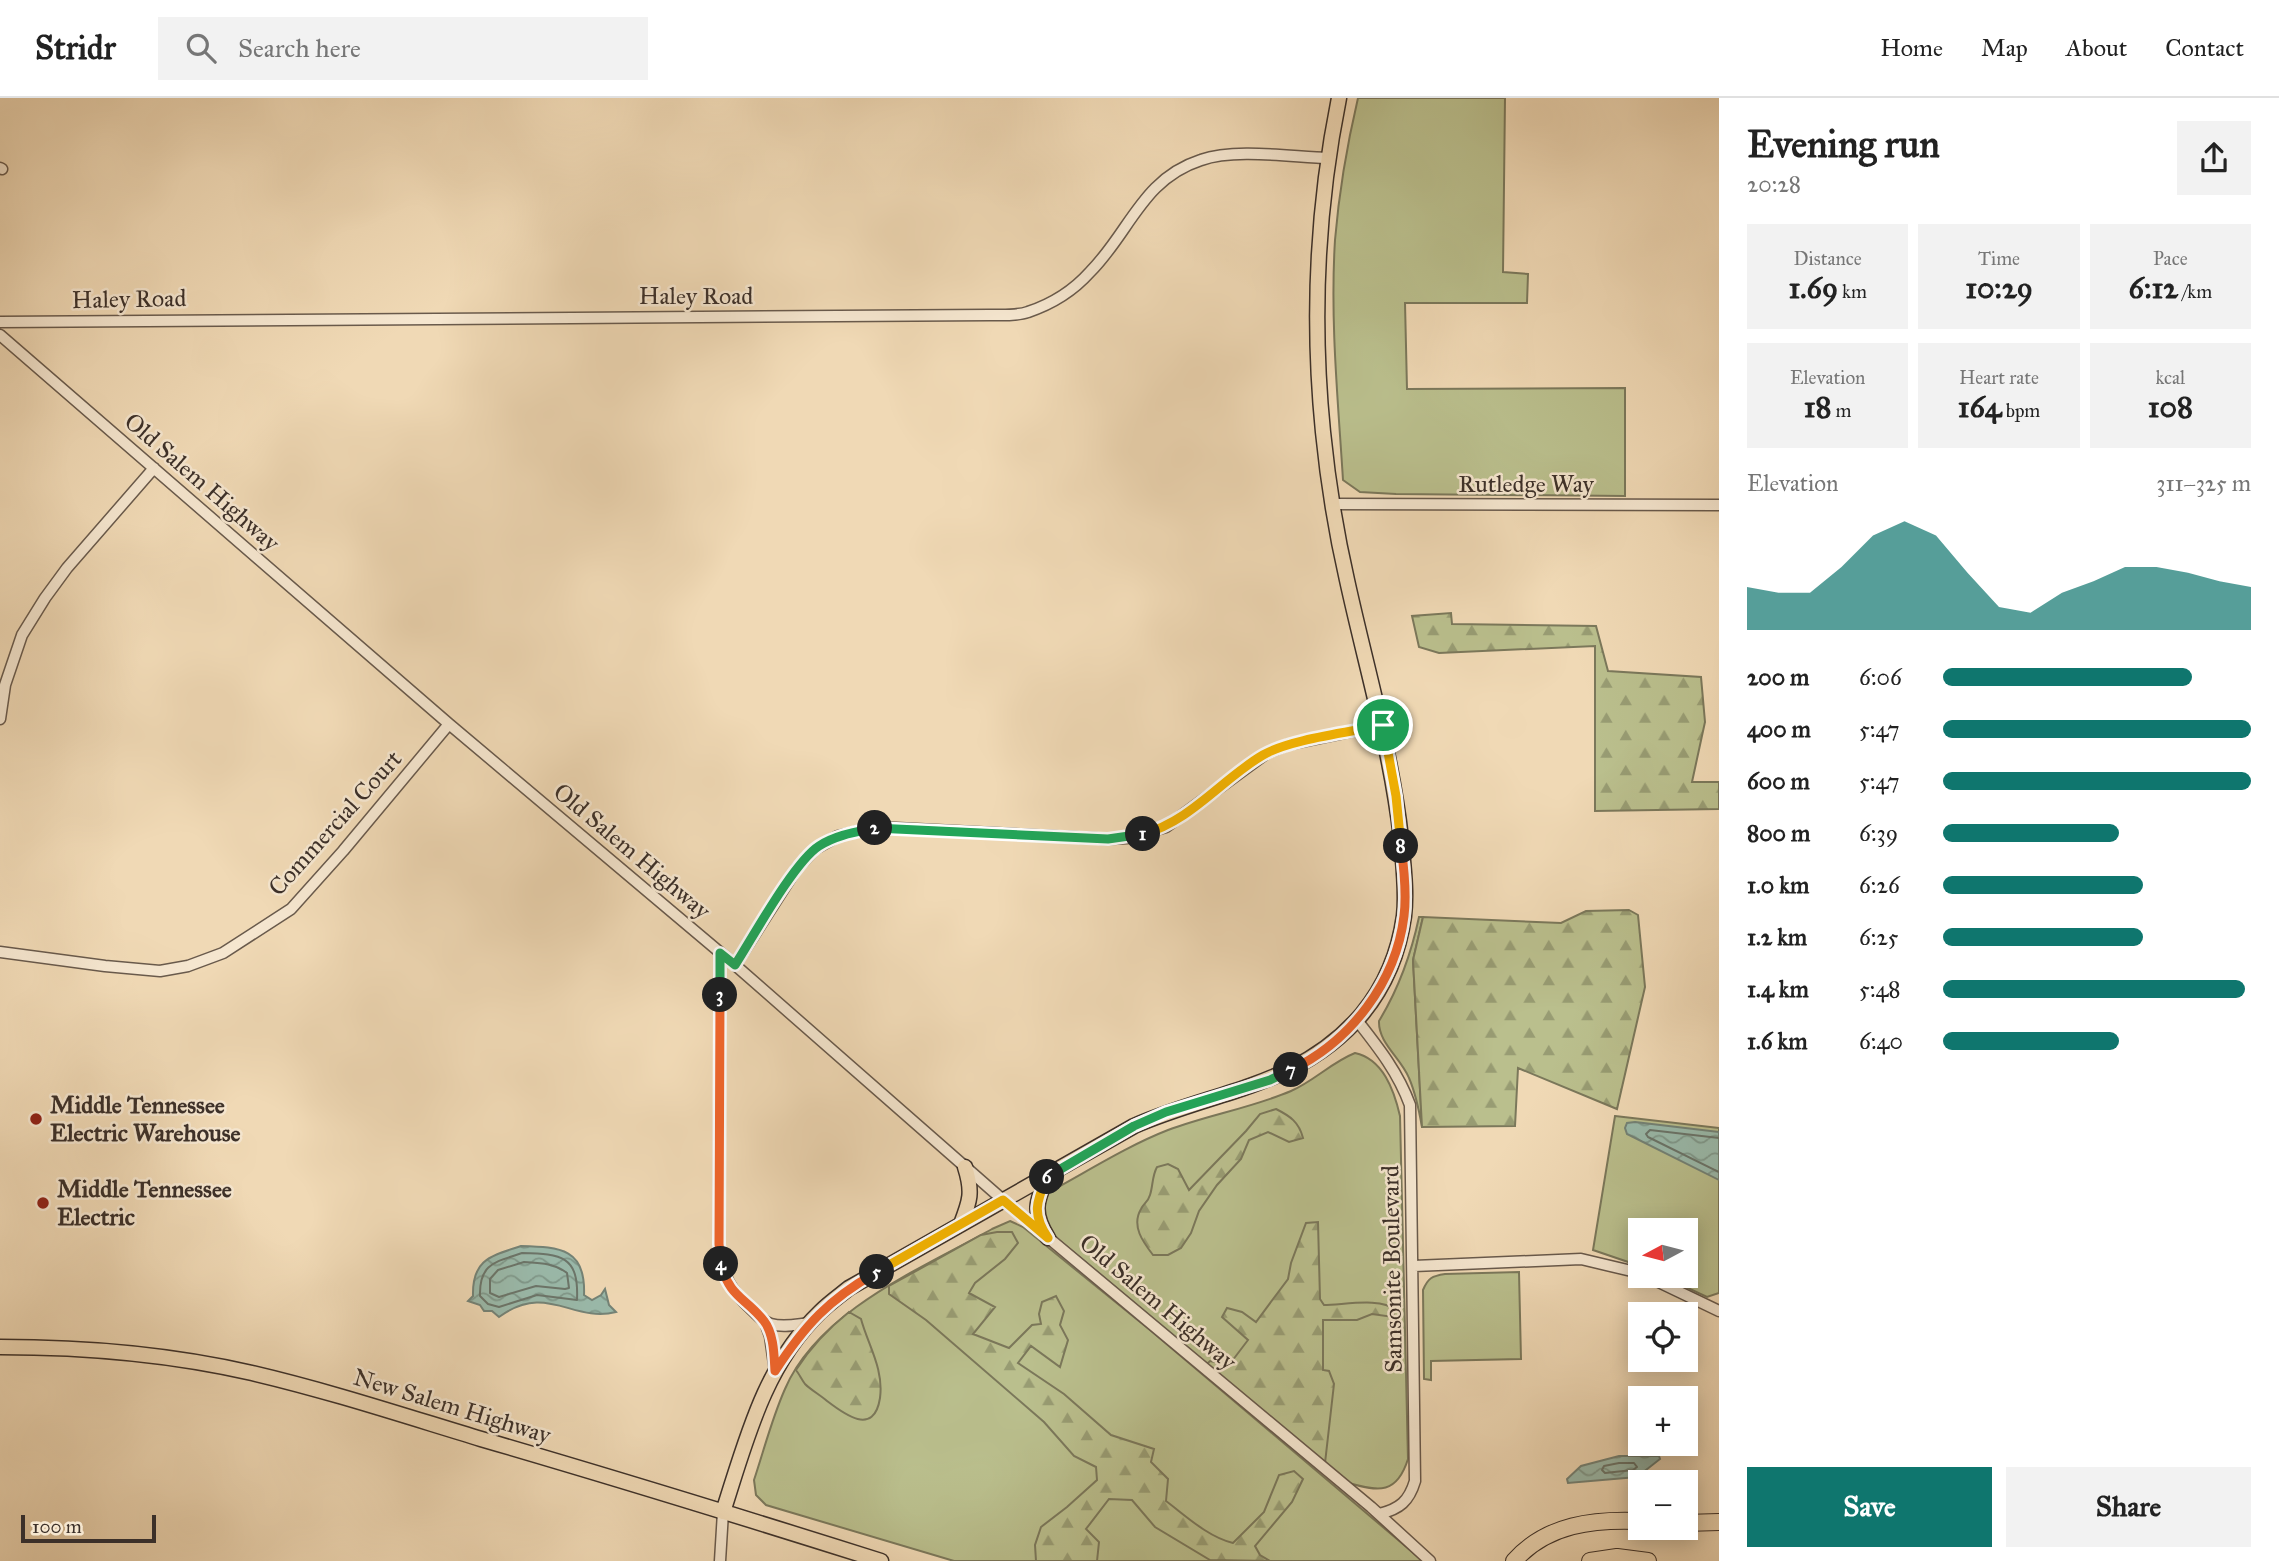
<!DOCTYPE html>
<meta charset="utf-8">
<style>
body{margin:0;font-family:"IM FELL Great Primer",serif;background:#f2f2f2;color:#222;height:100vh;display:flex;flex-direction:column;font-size:26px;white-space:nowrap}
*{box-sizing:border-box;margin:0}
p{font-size:23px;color:#767676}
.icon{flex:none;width:38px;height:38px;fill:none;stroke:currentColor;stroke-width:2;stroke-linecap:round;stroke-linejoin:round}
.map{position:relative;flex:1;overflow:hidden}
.drawer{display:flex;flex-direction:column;background:#fff;width:560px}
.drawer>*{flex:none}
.needle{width:46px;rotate:263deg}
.fabs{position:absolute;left:1628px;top:1120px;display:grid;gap:14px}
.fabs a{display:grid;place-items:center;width:70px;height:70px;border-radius:0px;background:#fff;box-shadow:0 4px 18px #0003;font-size:35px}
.scale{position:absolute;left:21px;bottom:18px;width:135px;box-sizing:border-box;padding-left:7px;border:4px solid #3c3029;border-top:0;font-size:19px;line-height:24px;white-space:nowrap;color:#3c3029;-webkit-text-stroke:5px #f5e6cf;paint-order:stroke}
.pin{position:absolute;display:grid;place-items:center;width:60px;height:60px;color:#fff;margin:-30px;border:4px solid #fff;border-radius:50%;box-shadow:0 2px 7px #0007}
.km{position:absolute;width:35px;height:35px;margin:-18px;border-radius:50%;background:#222;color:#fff;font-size:19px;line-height:35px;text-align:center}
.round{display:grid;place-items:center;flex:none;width:74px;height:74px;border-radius:0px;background:#f2f2f2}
.overview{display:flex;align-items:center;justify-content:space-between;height:119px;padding:0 28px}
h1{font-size:38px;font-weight:700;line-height:52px}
.metrics{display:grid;grid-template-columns:repeat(3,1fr);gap:10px;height:119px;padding:7px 28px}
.metrics div{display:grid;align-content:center;border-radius:0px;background:#f2f2f2;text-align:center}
.metrics b{font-size:30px;font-weight:700}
.metrics small{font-size:19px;font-weight:400}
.metrics p{font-size:19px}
.chart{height:196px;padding:14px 28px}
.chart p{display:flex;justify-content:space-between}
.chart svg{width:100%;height:126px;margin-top:7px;fill:#0f766e;opacity:.7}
.button{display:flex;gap:14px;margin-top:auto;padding:14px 28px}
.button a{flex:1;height:80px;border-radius:0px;background:#0f766e;color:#fff;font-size:28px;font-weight:700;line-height:80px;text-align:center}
.button a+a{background:#f2f2f2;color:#222}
ul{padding:0 28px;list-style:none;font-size:23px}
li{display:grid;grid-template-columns:112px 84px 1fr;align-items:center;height:52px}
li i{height:18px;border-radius:9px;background:#0f766e}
header{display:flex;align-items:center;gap:42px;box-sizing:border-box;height:98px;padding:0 35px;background:#fff;border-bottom:2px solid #e0e0e0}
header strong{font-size:33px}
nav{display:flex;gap:38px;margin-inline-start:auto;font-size:24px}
.search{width:490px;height:63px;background:#f2f2f2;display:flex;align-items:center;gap:18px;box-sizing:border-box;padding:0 24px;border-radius:0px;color:#767676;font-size:26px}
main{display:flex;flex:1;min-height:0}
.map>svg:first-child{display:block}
</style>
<header>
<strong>Stridr</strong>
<div class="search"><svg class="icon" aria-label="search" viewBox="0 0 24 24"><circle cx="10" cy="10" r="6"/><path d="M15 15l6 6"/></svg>Search here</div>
<nav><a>Home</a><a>Map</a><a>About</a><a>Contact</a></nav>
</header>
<main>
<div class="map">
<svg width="1719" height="1463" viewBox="0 0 1719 1463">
<defs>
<pattern id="forest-firs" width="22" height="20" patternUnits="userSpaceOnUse" patternTransform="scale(1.75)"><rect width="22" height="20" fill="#babf8d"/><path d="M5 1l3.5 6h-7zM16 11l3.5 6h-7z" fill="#989c73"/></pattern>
<pattern id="water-waves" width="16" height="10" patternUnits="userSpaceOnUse" patternTransform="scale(1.75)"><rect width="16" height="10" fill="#9abaab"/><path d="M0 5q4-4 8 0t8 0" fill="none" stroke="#7f988b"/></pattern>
</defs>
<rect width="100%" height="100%" fill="#f0d9b5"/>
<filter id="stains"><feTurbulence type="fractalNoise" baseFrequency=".00286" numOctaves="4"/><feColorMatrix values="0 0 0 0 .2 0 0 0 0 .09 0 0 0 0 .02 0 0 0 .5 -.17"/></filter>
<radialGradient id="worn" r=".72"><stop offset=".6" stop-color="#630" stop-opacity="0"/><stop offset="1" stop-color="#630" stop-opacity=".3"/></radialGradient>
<path fill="#babf8d" stroke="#7b785b" stroke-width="2" d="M1358 0H1505L1503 174 1528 176 1527 205H1405L1407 291 1625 290V398L1396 396 1360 394 1343 382C1338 302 1330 222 1335 142 1339 94 1347 47 1358 0Z
M1419 819H1423L1413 862 1422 1029C1419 1012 1416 996 1409 980 1401 960 1378 945 1379 923 1399 890 1411 857 1419 819Z
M1355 955C1383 961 1394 992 1400 1018L1408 1361C1397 1396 1379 1394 1349 1385L1058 1141C1043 1126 1039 1114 1049 1094 1088 1073 1127 1048 1168 1032 1208 1017 1251 1010 1291 993 1314 983 1332 964 1355 955Z
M1615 1018 1719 1030V1195L1707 1199 1662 1178H1685V1132H1640V1168L1593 1152Z
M1010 1123 1023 1129 1150 1232 1423 1463H954L766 1407 756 1397 754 1382C764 1352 772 1320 785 1291 818 1213 922 1170 992 1131Z
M1519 1174 1521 1261 1431 1263V1282L1424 1281 1423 1192C1428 1180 1432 1178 1445 1176Z"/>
<path fill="url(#forest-firs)" stroke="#7b785b" stroke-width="2" d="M1451 515 1452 526 1596 528 1608 573 1701 579 1705 624 1692 684H1719V711L1595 713V548L1439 555 1419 549 1412 518Z
M1629 812 1638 817 1645 889 1617 1011 1518 970 1515 1028 1422 1029 1413 862 1423 819 1561 825 1586 813Z
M1276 1011C1290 1018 1299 1024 1303 1040L1289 1044 1268 1034 1249 1042 1241 1061 1217 1087 1199 1113 1191 1135 1181 1150 1168 1157H1153C1143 1144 1131 1128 1141 1111 1144 1105 1148 1104 1150 1097 1153 1088 1152 1078 1157 1069L1168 1066 1178 1071 1189 1092 1246 1033 1260 1016Z
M1318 1124 1320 1201 1324 1207C1343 1207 1382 1199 1395 1212L1393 1219 1372 1216 1357 1222H1323V1272L1329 1273 1334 1286 1325 1365 1207 1266 1210 1263 1229 1267 1248 1242 1222 1219 1227 1210 1242 1214 1256 1224 1288 1181 1291 1165 1306 1125Z
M997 1134H1012L1018 1145 1005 1161 975 1185 969 1195 995 1209 973 1236 1009 1250 1032 1227 1041 1226 1039 1216 1042 1204 1056 1198 1064 1213 1060 1227 1068 1242 1060 1269 1031 1248 1018 1265 1064 1296 1111 1337 1154 1351 1151 1364 1168 1381 1166 1403C1186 1418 1208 1439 1233 1445L1264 1414 1279 1377 1294 1373 1303 1381 1292 1404 1255 1448 1260 1457 1270 1463 1210 1462 1155 1429 1132 1402 1109 1401 1086 1431 1099 1444 1097 1463H1036L1035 1447 1041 1429 1067 1409 1097 1382 1096 1369 1074 1358 1044 1324 926 1222 889 1196V1188L981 1137Z
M849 1214 861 1221C868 1247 884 1271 880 1300 874 1339 844 1316 827 1303 820 1297 811 1292 805 1286 802 1282 799 1276 796 1272 810 1250 829 1230 849 1214Z"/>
<path fill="url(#water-waves)" stroke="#748377" stroke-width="2" d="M1635 1024 1719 1034V1082L1627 1036 1625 1030 1627 1025Z
M521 1148C561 1149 586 1151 584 1197L592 1202 601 1197 605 1191 609 1207 616 1214C572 1225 547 1184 499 1219L492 1213H484L480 1207 468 1203 473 1198C472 1161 491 1158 521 1148Z
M1619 1358H1659L1660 1361 1637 1379 1568 1385 1567 1381 1581 1368Z"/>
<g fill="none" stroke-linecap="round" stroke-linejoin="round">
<path stroke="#6b756a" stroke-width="2" d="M1719 1040 1650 1032 1646 1036 1648 1039 1719 1074
M522 1155C562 1156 579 1158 577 1202L537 1197 499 1209 488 1206 480 1198C479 1165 496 1164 522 1155Z
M524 1164C540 1165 554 1165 567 1175L569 1190 565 1191 536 1188 499 1199 490 1195V1181L498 1172Z
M1619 1365H1634L1637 1369 1633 1372 1605 1375 1602 1372 1604 1368Z"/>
<g stroke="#695a4c" stroke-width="13">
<path id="minor" d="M0 70 2 71
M0 224C330 219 660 218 990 217 1002 217 1017 218 1028 214 1052 206 1073 193 1090 174 1130 134 1142 81 1201 62 1235 50 1292 59 1329 60
M0 237 449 626 735 867 1003 1102 1371 1409 1430 1463
M1332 406 1719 407
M0 621 5 587 22 537 45 500 67 470 154 370
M0 854 105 868 160 873 188 868 223 855 291 811 343 753 449 626
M720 855 719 1146C723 1179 729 1191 753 1213 759 1219 764 1224 771 1226 784 1230 798 1226 811 1225
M735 867 797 770 815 751 838 738 877 729 1108 741 1127 740 1166 729 1267 655 1287 647 1383 627
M1356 921C1378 949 1398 974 1410 1007L1415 1383C1409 1403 1400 1411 1379 1416
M1414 1168 1581 1161 1640 1175
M1646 1178 1719 1213
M765 1224 770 1238 775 1273
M720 1463 723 1414"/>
</g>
<g stroke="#3c3029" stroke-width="17">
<path id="major" d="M1048 1077C1036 1103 1032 1115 1048 1140
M961 1126C970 1103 973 1094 965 1069
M0 1249C85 1249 169 1256 252 1275 329 1293 405 1318 481 1341 615 1380 748 1421 881 1463
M723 1414C746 1343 764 1268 820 1214 829 1205 839 1198 849 1190L1134 1028C1216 992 1300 989 1362 916 1385 888 1399 854 1404 818 1407 793 1403 765 1401 740 1391 652 1366 569 1347 482 1336 434 1328 384 1323 334 1312 224 1317 109 1339 0"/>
</g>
<g stroke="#3c3029" stroke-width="18">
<path id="highway" d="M1685 1425 1719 1424
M1514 1463C1547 1426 1594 1421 1640 1423
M1590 1463 1617 1459 1648 1463"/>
</g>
<use href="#minor" stroke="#f5e6cf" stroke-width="10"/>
<use href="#major" stroke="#f0d9b5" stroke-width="14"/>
<use href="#highway" stroke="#f0d9b5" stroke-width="16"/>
</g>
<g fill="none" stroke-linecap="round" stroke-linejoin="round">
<g stroke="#fff" stroke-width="14">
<path id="split-1" d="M1143 736C1191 723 1222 681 1263 657 1290 641 1352 634 1383 627"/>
</g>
<g stroke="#fff" stroke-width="14">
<path id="split-2" d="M875 730 1108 741 1143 736"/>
</g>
<g stroke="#fff" stroke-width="14">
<path id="split-3" d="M720 897V855L735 867C753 839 794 764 819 748 836 737 856 734 875 730"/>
</g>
<g stroke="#fff" stroke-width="14">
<path id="split-4" d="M720 897 719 1146 721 1166"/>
</g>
<g stroke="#fff" stroke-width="14">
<path id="split-5" d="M721 1166C729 1199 746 1200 764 1223 774 1236 774 1257 775 1273 805 1227 829 1201 877 1174"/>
</g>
<g stroke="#fff" stroke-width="14">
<path id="split-6" d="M877 1174 1003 1102 1048 1140C1032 1116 1036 1104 1047 1079"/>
</g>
<g stroke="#fff" stroke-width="14">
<path id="split-7" d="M1047 1079 1134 1028 1166 1014 1270 982 1291 972"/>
</g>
<g stroke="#fff" stroke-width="14">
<path id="split-8" d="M1291 972C1351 943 1396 884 1404 818 1407 795 1404 770 1401 748"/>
</g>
<g stroke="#fff" stroke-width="14">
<path id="split-9" d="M1383 627 1396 698 1401 748"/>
</g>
<use href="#split-1" stroke="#f5b400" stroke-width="9"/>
<use href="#split-2" stroke="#22a559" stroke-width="9"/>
<use href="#split-3" stroke="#22a559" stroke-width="9"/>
<use href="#split-4" stroke="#f0652b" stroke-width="9"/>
<use href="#split-5" stroke="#f0652b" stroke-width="9"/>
<use href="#split-6" stroke="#f5b400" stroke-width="9"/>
<use href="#split-7" stroke="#22a559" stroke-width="9"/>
<use href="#split-8" stroke="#f0652b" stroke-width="9"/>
<use href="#split-9" stroke="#f5b400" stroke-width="9"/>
</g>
<g fill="#8f2418" stroke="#f5e6cf" stroke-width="2.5">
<circle cx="36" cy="1021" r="7"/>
<circle cx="43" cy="1105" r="7"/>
</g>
<g text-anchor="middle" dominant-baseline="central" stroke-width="5" stroke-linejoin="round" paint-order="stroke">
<g font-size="24" fill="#3c3029" stroke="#f5e6cf">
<text x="696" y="198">Haley Road</text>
<text transform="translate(129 201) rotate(-1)">Haley Road</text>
<text transform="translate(202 384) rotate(41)">Old Salem Highway</text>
<text x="1526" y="386">Rutledge Way</text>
<text transform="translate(335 725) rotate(-48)">Commercial Court</text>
<text transform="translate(632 753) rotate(40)">Old Salem Highway</text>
<text transform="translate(1392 1171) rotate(-91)">Samsonite Boulevard</text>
<text transform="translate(1158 1204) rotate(40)">Old Salem Highway</text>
<text transform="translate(452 1308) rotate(17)">New Salem Highway</text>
</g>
<g font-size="24" font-weight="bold" fill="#3c3029" stroke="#f5e6cf" text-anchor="start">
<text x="50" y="1007">Middle Tennessee<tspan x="50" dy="28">Electric Warehouse</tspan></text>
<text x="57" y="1091">Middle Tennessee<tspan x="57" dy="28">Electric</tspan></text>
</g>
</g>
<rect width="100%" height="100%" filter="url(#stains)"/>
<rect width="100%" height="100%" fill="url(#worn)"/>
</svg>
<div class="fabs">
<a><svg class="needle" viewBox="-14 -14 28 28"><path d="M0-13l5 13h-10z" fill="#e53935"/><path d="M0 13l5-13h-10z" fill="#767676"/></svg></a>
<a><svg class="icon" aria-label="locate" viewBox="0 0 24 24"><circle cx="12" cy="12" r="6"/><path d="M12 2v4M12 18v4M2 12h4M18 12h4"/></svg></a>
<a>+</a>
<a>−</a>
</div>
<div class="scale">100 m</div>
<div class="pin" style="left:1383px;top:627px;background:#1e9e55"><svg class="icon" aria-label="arrive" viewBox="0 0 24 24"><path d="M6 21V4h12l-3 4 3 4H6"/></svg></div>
<b class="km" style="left:1143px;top:736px">1</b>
<b class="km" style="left:875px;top:730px">2</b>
<b class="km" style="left:720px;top:897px">3</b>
<b class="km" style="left:721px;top:1166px">4</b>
<b class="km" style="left:877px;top:1174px">5</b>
<b class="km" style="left:1047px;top:1079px">6</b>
<b class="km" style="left:1291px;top:972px">7</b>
<b class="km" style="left:1401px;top:748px">8</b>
</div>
<section class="drawer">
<div class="overview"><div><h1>Evening run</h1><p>20:28</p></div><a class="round"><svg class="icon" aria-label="share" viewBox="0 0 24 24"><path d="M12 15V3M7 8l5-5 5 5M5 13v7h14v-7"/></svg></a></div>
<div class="metrics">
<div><p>Distance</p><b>1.69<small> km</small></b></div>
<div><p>Time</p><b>10:29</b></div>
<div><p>Pace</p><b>6:12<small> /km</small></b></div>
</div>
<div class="metrics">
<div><p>Elevation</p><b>18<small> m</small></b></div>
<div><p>Heart rate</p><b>164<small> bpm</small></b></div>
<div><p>kcal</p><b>108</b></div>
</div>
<div class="chart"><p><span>Elevation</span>311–325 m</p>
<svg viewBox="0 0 160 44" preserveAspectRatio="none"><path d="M0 44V29L10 31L20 31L30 22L40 11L50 6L60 11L70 24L80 36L90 38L100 31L110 27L120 22L130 22L140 24L150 27L160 29V44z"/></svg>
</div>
<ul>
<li><b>200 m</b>6:06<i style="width:81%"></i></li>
<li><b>400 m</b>5:47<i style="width:100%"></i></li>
<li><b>600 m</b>5:47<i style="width:100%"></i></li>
<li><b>800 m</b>6:39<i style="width:57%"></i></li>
<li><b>1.0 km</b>6:26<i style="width:65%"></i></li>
<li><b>1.2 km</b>6:25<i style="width:65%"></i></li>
<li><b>1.4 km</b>5:48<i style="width:98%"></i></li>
<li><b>1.6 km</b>6:40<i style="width:57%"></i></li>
</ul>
<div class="button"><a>Save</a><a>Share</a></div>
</section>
</main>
